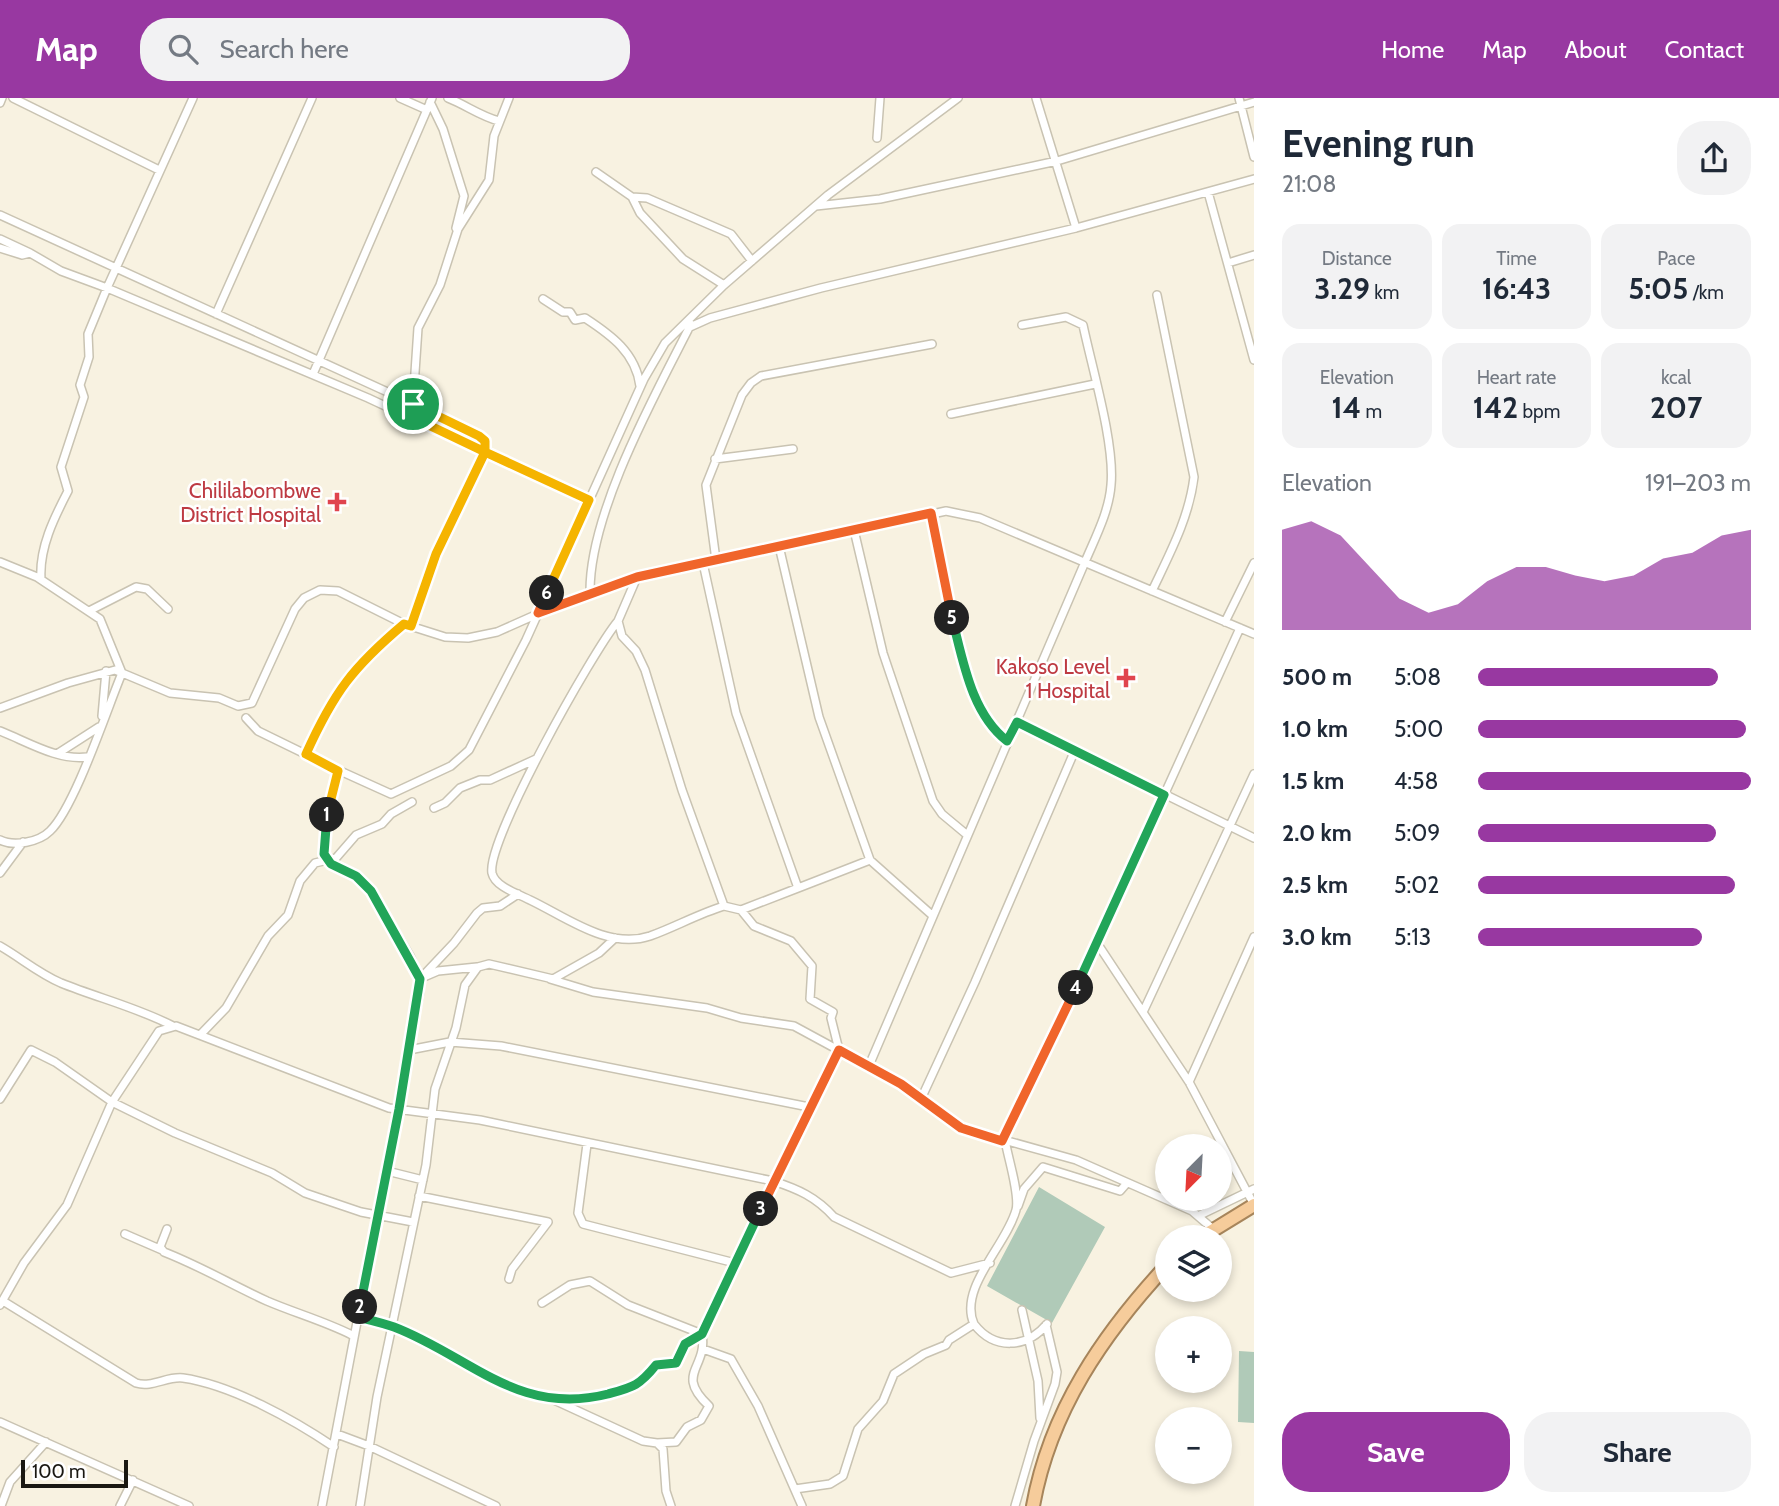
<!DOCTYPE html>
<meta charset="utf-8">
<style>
body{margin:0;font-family:Cabin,sans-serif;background:#f2f2f3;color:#1f2937;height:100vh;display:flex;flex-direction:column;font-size:26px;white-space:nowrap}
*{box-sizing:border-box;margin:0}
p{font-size:23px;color:#747a83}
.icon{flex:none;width:38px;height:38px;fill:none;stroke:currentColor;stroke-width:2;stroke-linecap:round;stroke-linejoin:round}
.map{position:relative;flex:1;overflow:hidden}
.drawer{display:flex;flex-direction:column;background:#fff;width:525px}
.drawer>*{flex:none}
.needle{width:46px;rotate:204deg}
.buttons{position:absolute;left:1155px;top:1036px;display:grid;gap:14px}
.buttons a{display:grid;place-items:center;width:77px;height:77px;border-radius:50%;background:#fff;box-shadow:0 4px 10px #0003;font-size:35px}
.scale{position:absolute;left:21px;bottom:18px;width:107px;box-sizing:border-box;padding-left:7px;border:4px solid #1a1812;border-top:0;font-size:19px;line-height:24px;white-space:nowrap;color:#1a1812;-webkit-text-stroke:5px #fff;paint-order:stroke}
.pin{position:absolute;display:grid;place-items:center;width:60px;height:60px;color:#fff;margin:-30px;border:4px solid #fff;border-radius:50%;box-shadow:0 2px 7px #0007}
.km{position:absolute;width:35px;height:35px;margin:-18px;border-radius:50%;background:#222;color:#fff;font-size:19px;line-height:35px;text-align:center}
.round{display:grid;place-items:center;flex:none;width:74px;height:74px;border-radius:28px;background:#f2f2f3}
.head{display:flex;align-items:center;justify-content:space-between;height:119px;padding:0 28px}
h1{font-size:38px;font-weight:800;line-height:52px}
.stats{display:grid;grid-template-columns:repeat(3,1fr);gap:10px;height:119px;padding:7px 28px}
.stats div{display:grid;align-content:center;border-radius:18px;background:#f2f2f3;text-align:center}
.stats b{font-size:30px;font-weight:800}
.stats small{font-size:19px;font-weight:400}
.stats p{font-size:19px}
.chart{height:196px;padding:14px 28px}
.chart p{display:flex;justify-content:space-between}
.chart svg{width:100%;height:126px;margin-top:7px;fill:#9838a1;opacity:.7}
.action{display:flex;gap:14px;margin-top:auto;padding:14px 28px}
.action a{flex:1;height:80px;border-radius:28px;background:#9838a1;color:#fff;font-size:28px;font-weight:800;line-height:80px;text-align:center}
.action a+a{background:#f2f2f3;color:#1f2937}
ul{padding:0 28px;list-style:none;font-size:23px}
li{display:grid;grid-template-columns:112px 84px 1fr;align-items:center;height:52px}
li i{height:18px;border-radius:9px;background:#9838a1}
header{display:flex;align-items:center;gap:42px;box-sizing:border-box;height:98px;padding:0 35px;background:#9838a1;color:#fff}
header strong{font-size:33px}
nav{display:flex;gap:38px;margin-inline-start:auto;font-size:24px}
.search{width:490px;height:63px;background:#f2f2f3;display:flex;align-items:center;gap:18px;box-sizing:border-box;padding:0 24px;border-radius:28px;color:#747a83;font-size:26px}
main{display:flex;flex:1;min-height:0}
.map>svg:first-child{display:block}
</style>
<header>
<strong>Map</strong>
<div class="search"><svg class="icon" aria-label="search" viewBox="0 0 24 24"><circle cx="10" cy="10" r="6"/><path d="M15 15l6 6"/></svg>Search here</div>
<nav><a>Home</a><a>Map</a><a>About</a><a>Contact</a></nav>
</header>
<main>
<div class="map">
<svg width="1254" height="1408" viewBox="0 0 1254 1408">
<rect width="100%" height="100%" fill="#f8f2e1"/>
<path fill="#b0cab8" d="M1039 1089 1105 1129 1052 1225 987 1188Z
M1239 1253 1254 1254V1325L1238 1324Z"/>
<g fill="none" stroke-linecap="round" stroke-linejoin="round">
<g stroke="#c9c3b2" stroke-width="10">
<path id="minor" d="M13 0 159 72
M193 0 107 190 368 300 589 403
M400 0 427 12
M448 0C466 7 480 18 499 23
M1036 0 1076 130 1254 81
M1239 0 1254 59
M430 4 443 31 464 98 456 130
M0 5 2 0
M877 40 880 0
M596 74 632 99 640 115 683 161 724 187
M1208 94 1254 262
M632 99 647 100 731 136 752 163
M816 108 880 101 1057 63 1254 4
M0 117 440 318 485 343 486 352 436 456 411 528
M0 141 30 155
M0 150 22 157 30 155 61 173 107 190 88 236 89 259 80 287 84 299 61 369 68 393C54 420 39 450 41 481
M1228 165 1254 157
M543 201 563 214H570L575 222 585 220C611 237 636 255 640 288
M216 216 312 0
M690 229 710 220 821 190 1076 130
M313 276 432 0
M951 316 1095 286
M418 322 413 304 418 230 440 187 458 131 489 82 494 38 509 0
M715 361 793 351
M931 415C942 475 959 606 1007 643
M854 432 883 555 933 703 942 716 966 736
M779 448 819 619 870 762
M716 462 706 387 742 297 751 285 761 278 932 246
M0 464 37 479 100 521 122 575C107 611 75 709 50 733 39 744 14 749 0 742
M703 465 736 615 798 790 870 762 933 818
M637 479 618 523 622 538 636 553 645 572 682 692 724 808 741 812 798 790
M1152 493C1170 455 1189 420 1194 379L1157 197
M590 495C589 415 655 297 691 226
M89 513 136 489 147 491 168 511
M618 523C593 553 486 743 492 775 495 789 519 796 530 802 566 819 608 852 650 838 675 829 698 816 724 808
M1225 524 1254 465
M0 610 68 585 115 572 170 595 219 600 238 608 252 605 295 511 304 500 320 492 338 493 404 526 445 539 468 540 497 534 542 514 637 479 946 413 980 420 1254 536
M102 618 106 573
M246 620 258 633 338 672 328 709 324 756 331 766 356 778 371 793 410 858 420 881V893L322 1408
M1017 624 1254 740
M0 633C26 643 58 663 87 659
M57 656 99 629
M306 656C333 597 354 567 404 526
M338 672 391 696 451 668 469 652 526 542 644 281 665 245 724 187 828 97 958 0
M434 710 445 705 460 690 480 682H490L536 661
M0 775 23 744
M1097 845 1189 984 1254 1107
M0 848C21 860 38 875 61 885 98 900 136 909 173 928
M424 879 438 873 477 869
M420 881 454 845 477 815 483 810 500 808 518 796
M550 881 593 894 707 910 741 920 794 928 901 986 961 1030 1076 1062 1192 1113 1213 1131
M1144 912 1254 676
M200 937 226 910 268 838 288 817 300 783 315 765 336 760 356 737 382 726 391 716 412 704
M409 952 450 944 501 948 809 1009
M868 970 1085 464C1095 440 1109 414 1111 387 1115 346 1092 270 1083 227L1066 219 1022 227
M1189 984 1254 839
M0 1001 31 952 55 964 112 1004 175 1035 272 1075 305 1095 361 1114 413 1124
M921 1001 975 884 1075 652
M587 1046 578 1115 583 1126 735 1165
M387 1073 423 1082
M419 1098 548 1124 512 1171 509 1181
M1018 1108 1024 1091 1043 1069 1120 1093 1127 1085
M1200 1117 1254 1091
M167 1131 160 1149 164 1154C200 1168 232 1187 267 1203 295 1215 324 1223 352 1237
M125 1136 162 1152
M3 1203 136 1285C152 1290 167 1278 183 1280 232 1287 294 1322 334 1349
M542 1205 570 1187 590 1183 628 1207 702 1236
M0 1207 24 1165 67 1107 112 1004 159 933 176 928 389 1010 480 1022 773 1083C798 1091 816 1099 834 1119L951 1175 990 1165
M1022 1212 1038 1283 1040 1320
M358 1219C370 1222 383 1225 394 1229 470 1259 517 1319 608 1296 633 1289 639 1288 656 1267L676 1265 685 1246 702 1236 707 1227 809 1009 839 952 831 920 833 914 810 901 812 868 791 843 754 828 741 812
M974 1226C958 1190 1006 1148 1016 1112 1020 1098 1009 1063 1006 1047L1002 1043 1097 845 1240 530
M703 1251 731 1261 758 1308 802 1408
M554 1302 643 1343 657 1345
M0 1324 189 1408
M337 1336 369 1348 496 1408
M795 1391 830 1386 843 1378 858 1331 883 1303 894 1276 924 1256 946 1247 949 1242 974 1226C994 1252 1026 1251 1047 1226
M1 1408 10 1384 46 1344
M120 1408 133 1382
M360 1408 377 1299 426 1067 435 991 456 930 465 887 478 869 489 866 553 881 599 855 615 840
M671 1408 666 1393 663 1351 657 1345 676 1344 687 1329 701 1322 709 1308C674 1275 708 1271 702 1236
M1015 1408 1034 1343 1055 1286 1057 1274 1046 1227"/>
</g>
<g stroke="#a7855b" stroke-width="16">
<path id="trunk" d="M1202 1139 1254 1107
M1033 1408C1050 1313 1103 1236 1167 1167"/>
</g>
<use href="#minor" stroke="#fff" stroke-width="7"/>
<use href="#trunk" stroke="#f6cc9b" stroke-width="12"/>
</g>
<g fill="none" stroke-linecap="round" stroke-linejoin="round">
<g stroke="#fff" stroke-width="14">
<path id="split-1" d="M327 717 338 673 306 656C334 594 353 569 404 526L411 528 436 456 485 354 418 322 413 306"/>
</g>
<g stroke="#fff" stroke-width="14">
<path id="split-2" d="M327 717 324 756 331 766 356 778 371 793 420 881 399 1011 360 1209"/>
</g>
<g stroke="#fff" stroke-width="14">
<path id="split-3" d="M360 1209 358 1219C370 1222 383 1225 394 1229 470 1258 518 1319 608 1296 633 1289 639 1288 656 1267L676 1265 685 1246 702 1236 761 1111"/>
</g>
<g stroke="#fff" stroke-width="14">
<path id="split-4" d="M761 1111 839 952 901 986 961 1030 1002 1043 1076 890"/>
</g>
<g stroke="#fff" stroke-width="14">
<path id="split-5" d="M952 520C963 562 971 615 1007 643L1017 624 1164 697 1076 890"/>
</g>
<g stroke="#fff" stroke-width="14">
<path id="split-6" d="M547 495 538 515 637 479 931 415 952 520"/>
</g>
<g stroke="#fff" stroke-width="14">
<path id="split-7" d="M413 306 479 338 485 343V354L589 402 547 495"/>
</g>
<use href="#split-1" stroke="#f5b400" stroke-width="9"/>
<use href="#split-2" stroke="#22a559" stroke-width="9"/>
<use href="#split-3" stroke="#22a559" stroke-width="9"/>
<use href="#split-4" stroke="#f0652b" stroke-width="9"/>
<use href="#split-5" stroke="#22a559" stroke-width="9"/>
<use href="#split-6" stroke="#f0652b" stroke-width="9"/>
<use href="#split-7" stroke="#f5b400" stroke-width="9"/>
</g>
<g fill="#e0444e" stroke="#fff" stroke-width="2.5">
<path d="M333.5 393.5h7v7h7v7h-7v7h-7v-7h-7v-7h7z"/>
<path d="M1122.5 569.5h7v7h7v7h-7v7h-7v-7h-7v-7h7z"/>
</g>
<g text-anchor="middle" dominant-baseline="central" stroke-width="5" stroke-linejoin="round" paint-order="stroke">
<g font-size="21" fill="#be3a42" stroke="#fff" text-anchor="end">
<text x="321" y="392">Chililabombwe<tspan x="321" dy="24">District Hospital</tspan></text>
<text x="1110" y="568">Kakoso Level<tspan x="1110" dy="24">1 Hospital</tspan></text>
</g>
</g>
</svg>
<div class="buttons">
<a><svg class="needle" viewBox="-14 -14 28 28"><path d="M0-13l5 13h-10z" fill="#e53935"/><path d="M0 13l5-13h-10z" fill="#747a83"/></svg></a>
<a><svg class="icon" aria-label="layers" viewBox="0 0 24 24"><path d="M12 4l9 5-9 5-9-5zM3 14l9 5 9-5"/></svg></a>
<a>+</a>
<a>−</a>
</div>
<div class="scale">100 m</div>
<div class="pin" style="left:413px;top:306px;background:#1e9e55"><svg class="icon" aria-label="arrive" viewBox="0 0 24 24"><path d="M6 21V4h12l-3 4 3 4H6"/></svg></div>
<b class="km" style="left:327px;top:717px">1</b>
<b class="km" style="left:360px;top:1209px">2</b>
<b class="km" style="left:761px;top:1111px">3</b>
<b class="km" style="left:1076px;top:890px">4</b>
<b class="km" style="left:952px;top:520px">5</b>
<b class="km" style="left:547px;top:495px">6</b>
</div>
<section class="drawer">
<div class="head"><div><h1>Evening run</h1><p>21:08</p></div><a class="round"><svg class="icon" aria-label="share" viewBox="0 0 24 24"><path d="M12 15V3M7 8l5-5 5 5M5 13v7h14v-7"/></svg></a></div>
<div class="stats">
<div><p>Distance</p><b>3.29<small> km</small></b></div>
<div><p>Time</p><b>16:43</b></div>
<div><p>Pace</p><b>5:05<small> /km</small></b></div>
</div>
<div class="stats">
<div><p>Elevation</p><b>14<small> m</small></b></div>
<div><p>Heart rate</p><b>142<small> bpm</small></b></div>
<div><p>kcal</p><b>207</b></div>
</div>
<div class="chart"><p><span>Elevation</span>191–203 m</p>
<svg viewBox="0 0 160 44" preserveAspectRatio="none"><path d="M0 44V9L10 6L20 11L30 22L40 33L50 38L60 35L70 27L80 22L90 22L100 25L110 27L120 25L130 19L140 17L150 11L160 9V44z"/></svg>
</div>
<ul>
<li><b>500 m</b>5:08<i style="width:88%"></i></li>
<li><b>1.0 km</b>5:00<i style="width:98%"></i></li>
<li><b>1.5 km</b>4:58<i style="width:100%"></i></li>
<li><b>2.0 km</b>5:09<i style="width:87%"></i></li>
<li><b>2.5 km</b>5:02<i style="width:94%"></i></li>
<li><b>3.0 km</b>5:13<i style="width:82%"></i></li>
</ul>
<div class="action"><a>Save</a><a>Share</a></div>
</section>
</main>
